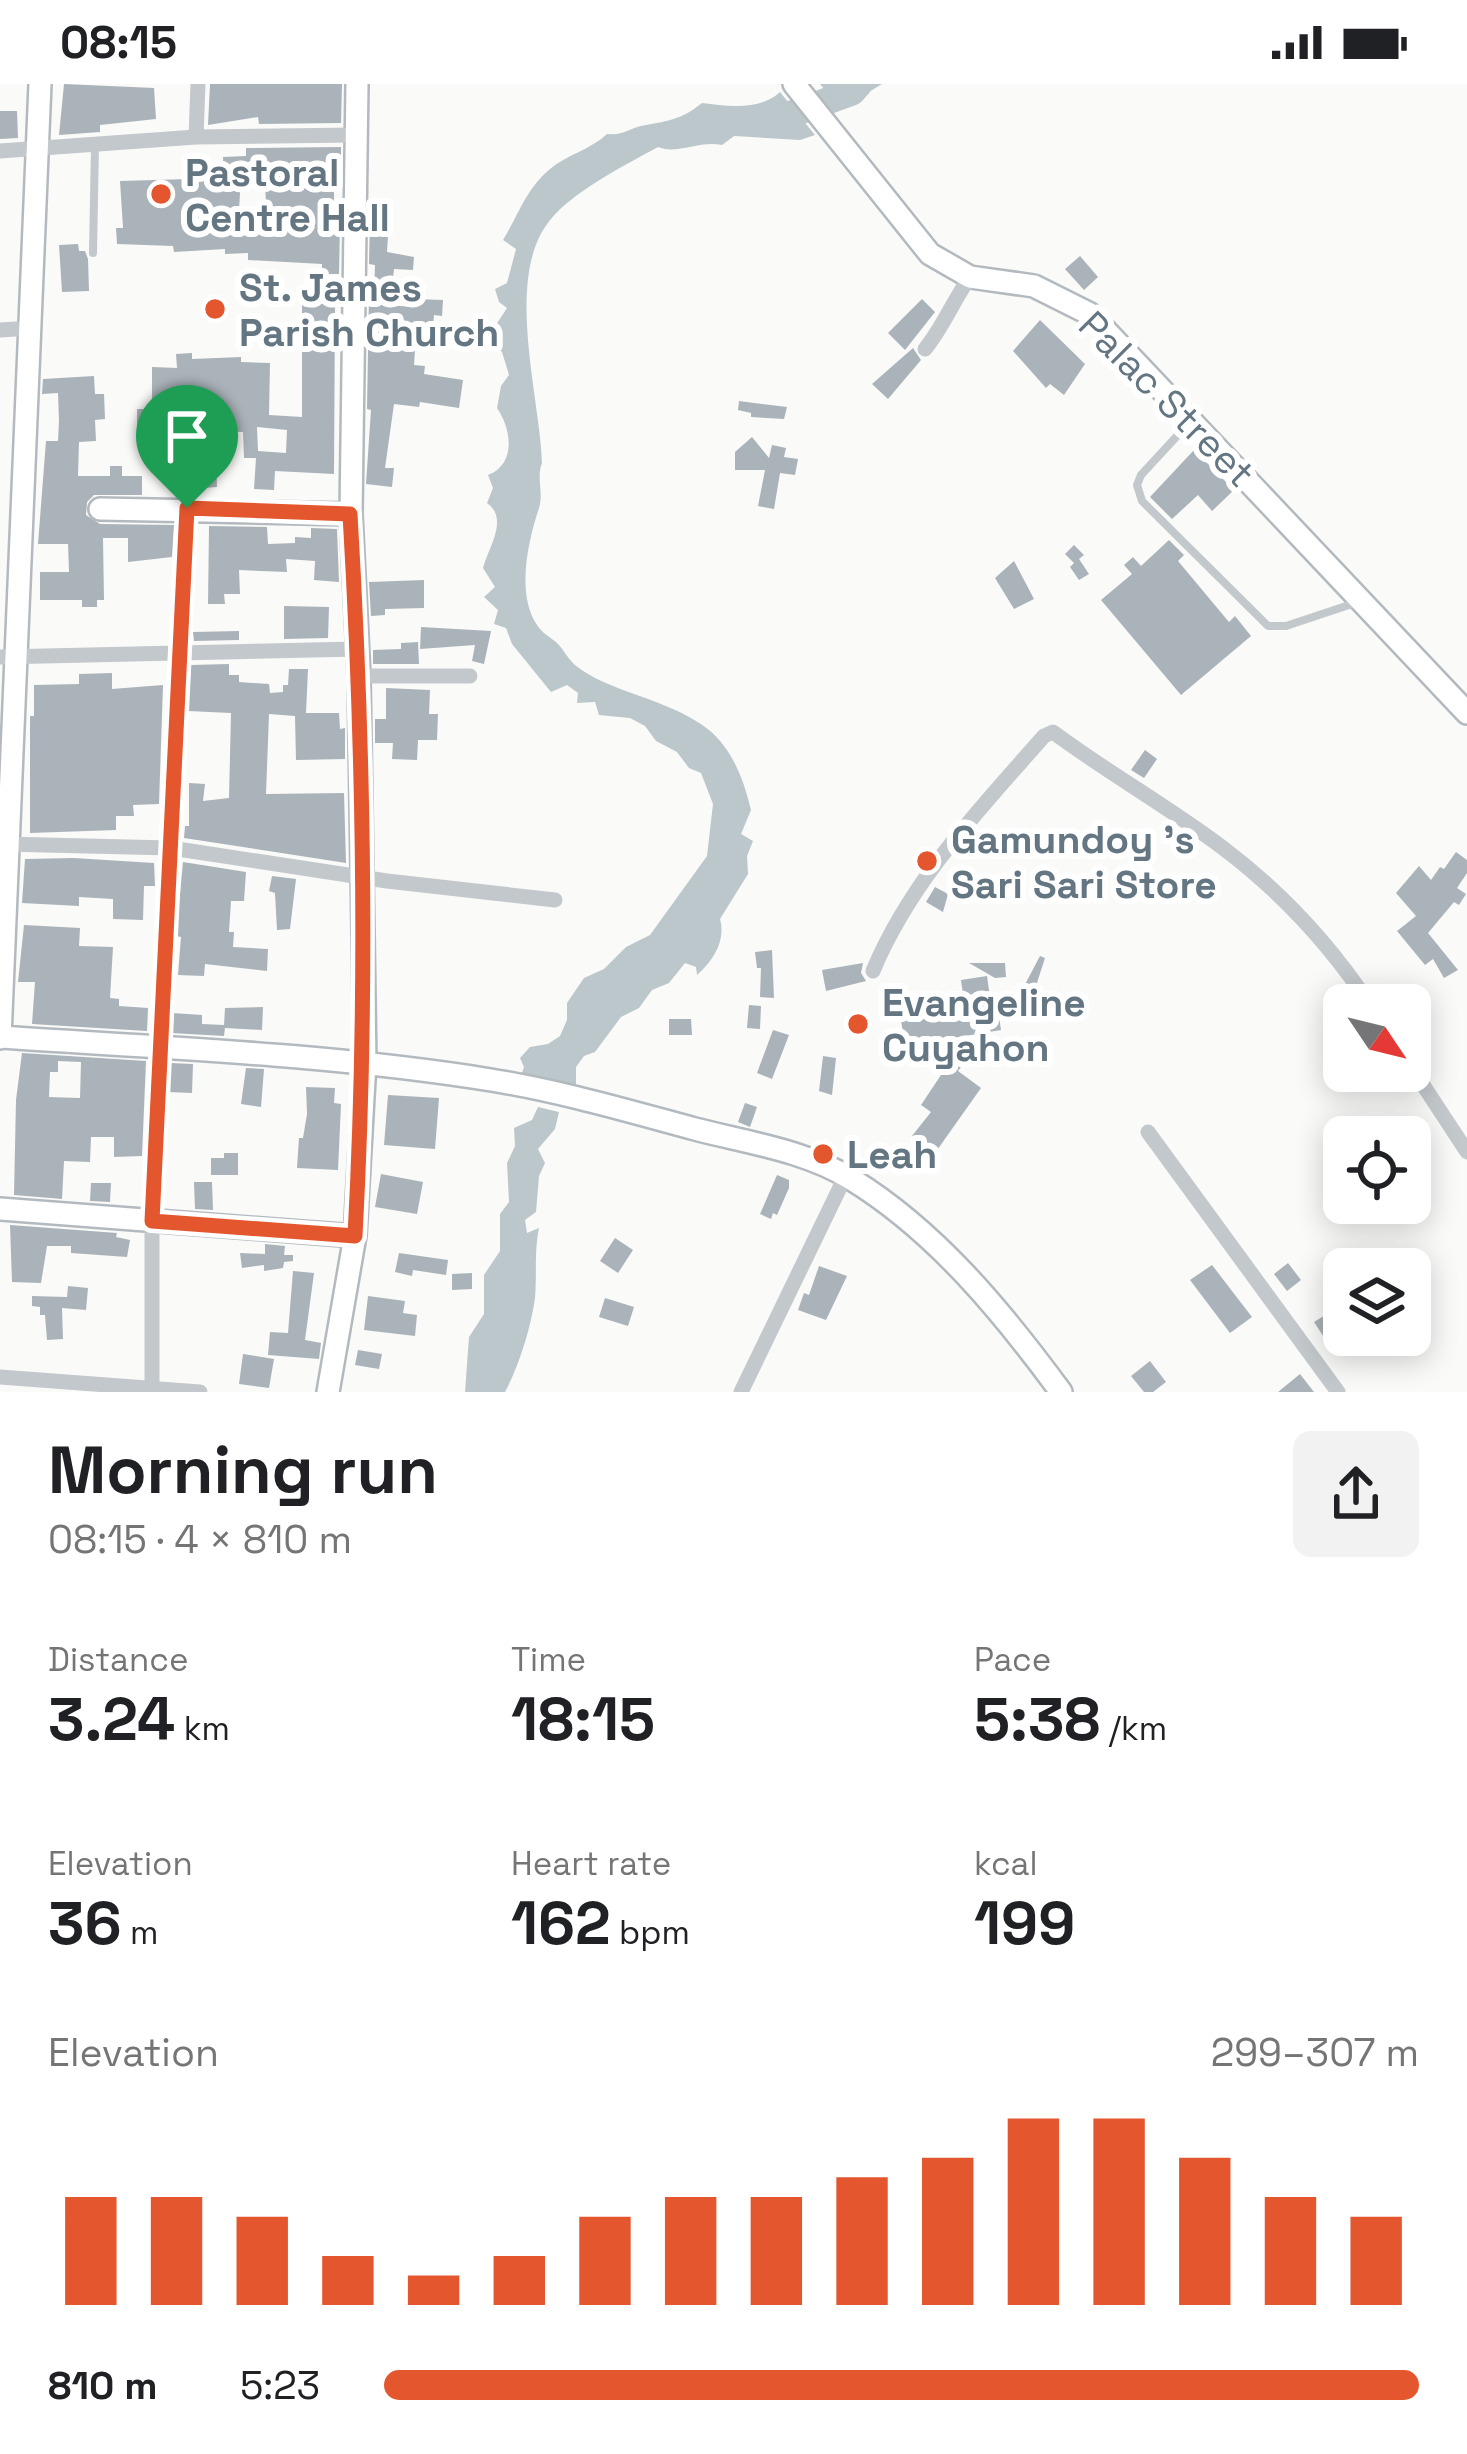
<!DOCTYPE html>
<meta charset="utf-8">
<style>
body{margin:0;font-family:"Space Grotesk",sans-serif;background:#f2f2f2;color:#202124;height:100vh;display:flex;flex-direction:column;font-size:45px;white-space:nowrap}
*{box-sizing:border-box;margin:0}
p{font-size:39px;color:#757577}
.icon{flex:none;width:66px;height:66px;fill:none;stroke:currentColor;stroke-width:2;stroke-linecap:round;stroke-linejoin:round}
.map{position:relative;height:1308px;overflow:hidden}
.panel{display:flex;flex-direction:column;background:#fff;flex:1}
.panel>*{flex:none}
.needle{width:78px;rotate:125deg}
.tools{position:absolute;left:1323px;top:900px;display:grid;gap:24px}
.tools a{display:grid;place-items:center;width:108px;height:108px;border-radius:18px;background:#fff;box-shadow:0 6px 30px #0003;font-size:60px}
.pin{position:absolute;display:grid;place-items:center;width:102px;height:102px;color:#fff;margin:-123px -51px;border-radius:50% 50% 50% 0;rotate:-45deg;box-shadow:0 0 12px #0007}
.pin .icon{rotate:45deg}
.round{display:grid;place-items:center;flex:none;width:126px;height:126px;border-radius:18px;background:#f2f2f2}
.head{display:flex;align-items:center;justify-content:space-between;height:204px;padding:0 48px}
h1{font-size:66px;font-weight:800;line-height:90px}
.stats{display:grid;grid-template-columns:repeat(3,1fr);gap:18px;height:204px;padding:12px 48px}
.stats div{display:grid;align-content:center}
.stats b{font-size:60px;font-weight:800}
.stats small{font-size:33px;font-weight:400}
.stats p{font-size:33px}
.chart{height:336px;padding:24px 48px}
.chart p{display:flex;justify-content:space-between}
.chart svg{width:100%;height:216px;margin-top:12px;stroke:#e4572e;stroke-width:6}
ul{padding:0 48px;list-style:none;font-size:39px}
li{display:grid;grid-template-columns:192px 144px 1fr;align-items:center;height:90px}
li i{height:30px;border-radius:15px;background:#e4572e}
.status{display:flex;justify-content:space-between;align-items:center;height:84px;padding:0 60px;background:#fff;direction:ltr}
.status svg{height:33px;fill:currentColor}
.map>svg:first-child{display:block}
</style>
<div class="status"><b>08:15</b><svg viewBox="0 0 49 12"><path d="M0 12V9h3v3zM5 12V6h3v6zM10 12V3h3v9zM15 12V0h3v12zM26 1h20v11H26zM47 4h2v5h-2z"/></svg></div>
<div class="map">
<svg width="1467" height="1308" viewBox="0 0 1467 1308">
<rect width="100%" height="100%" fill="#fafaf8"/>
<path fill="#bbc7cb" d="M820 0H882L841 25Z
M780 8 815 51 800 56 734 52 722 61C700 56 677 71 658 63 625 81 574 107 551 135 503 191 540 312 542 379 536 395 544 408 539 424 528 457 516 510 537 541 542 549 550 553 557 559 564 566 568 575 575 581 609 609 669 614 709 646 733 666 744 697 751 726L741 750 753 757 747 772 748 790 720 835C726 857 713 877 697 891L696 883 685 879 669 899 652 906 639 924 621 933 595 968 584 972 576 983V1002L564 1017 519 998 524 983 520 974 530 963 548 960 560 952 567 936V919L584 894 604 885 626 863 650 851 707 772 713 720 701 689 689 684 677 668 656 657 645 642 630 634 599 631 595 618 577 619 578 609 567 601 551 608 512 560 506 544 494 540 498 526 484 513 495 503 483 484C489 462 509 435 487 419L493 404 488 391C516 380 512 346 497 324L501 302 509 291 502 268 488 253 507 224 499 218 495 205 507 199 516 165 503 156C519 130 526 105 550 85 568 70 590 66 607 50 625 52 630 43 646 41 669 37 682 35 702 19 727 22 760 27 780 8Z
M538 1023 559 1028 555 1045 538 1065 545 1079 539 1092 536 1128 525 1136 527 1149 539 1144C534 1168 537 1190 535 1214 531 1243 519 1282 505 1308H465L469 1253 484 1230V1191L500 1167V1130L509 1118 507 1079 515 1062 514 1044 532 1036Z"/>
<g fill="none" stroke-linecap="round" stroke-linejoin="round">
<path stroke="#bbc7cb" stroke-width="27" d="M764 40 852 8 859 0"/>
</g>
<path fill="#aab3b9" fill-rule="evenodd" d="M64 0 154 4 156 35 100 41V48L59 51Z
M210 0H342L341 39 259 40 258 33 208 41Z
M0 27H17L18 54 0 55Z
M341 63V94H334V140H340L339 190H322V180L248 176V169L225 170V165L174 168 173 162 117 160 116 144H123L120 97 224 94 223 73 246 72V64ZM241 93H265L266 125 239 126Z
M370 134 389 135 387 168 414 173 413 186 394 185 393 194 389 193 387 221 413 223V215L443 216 442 232 434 231 432 253 416 251 414 281 425 282 424 290 463 296 459 324 420 318 419 323 394 320 385 384H394L392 403 366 400 371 326 367 325 369 211 374 212 375 181 369 180Z
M78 160 79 167H85L88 175 89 207 62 208 59 161Z
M1080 172 1098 193 1084 206 1065 185Z
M922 215 935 228 905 266 888 249Z
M335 218 334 390 275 387 274 406 254 405 256 374H244L243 348 215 347 217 403 176 406 177 347H137V325H152V283L177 284 176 270 192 269V275L241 273V278L270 279 269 331 302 333V220ZM257 343 287 346 286 369 258 367Z
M1040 236 1085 280 1064 311 1050 300 1046 304 1013 267Z
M913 264 921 276 888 315 872 300Z
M94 292 95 310H104L105 335 95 336 96 357 79 358 78 392H110V382H122V392H142V411H94L87 418 86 431 100 440 174 441 172 473 128 478V454H103L104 516H97V523H82V516H40V488H69L68 460H38L46 357H58L59 337 58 309 42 310 43 295Z
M739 317 787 323 784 335 751 333V329L738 326Z
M752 353 769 374 772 361 786 364 784 373 798 375 795 391 780 389 774 425 758 422 765 386H735V368Z
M1194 366 1234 406 1212 427 1198 411 1172 435 1150 413Z
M209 442 267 443 268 460 295 459V453L311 454V444L337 445 339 498 314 496 315 477 286 475 287 488 239 486 240 510H224L225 520H208Z
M1169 456 1184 471 1178 477 1229 538 1235 532 1251 552 1181 611 1101 516 1132 490 1124 481 1133 473 1141 482Z
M1074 461 1084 471 1079 475 1089 490 1079 496 1070 483 1074 479 1065 470Z
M1014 477 1034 515 1014 525 995 494Z
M424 496V524L385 525V531L371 532 369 498Z
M284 522 329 523 328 554 284 555Z
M421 543 491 547 484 580 472 577 475 561 420 565Z
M239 547V556L194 557 193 548Z
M418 558 419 580H373V566L401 565V559Z
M229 580V591H239V598L269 600 270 609 283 608V601H288L289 585H308L306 629H339L340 645 345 644V675L296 676 295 632 269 630 266 710 344 709 346 779 184 754 185 742H189V699L205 700 203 717 229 714 231 629 188 627 191 581Z
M112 589V605L163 601 159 720 133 721 134 732H116V746L30 749V632H34V601L79 600V590Z
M386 604 430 606 429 630H438L437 656H418L417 676 392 675 393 659H375V635H386Z
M1145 666 1157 675 1144 694 1131 686Z
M1456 768 1467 776V789L1457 804 1466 810 1459 821 1454 818 1428 849 1458 886 1444 894 1433 875 1425 881 1397 847 1416 832 1396 809 1419 782 1431 796 1440 783 1444 785Z
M74 774 154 779 155 802H144L143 836 113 835V815L79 813V822L22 819 25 775Z
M183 778 246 788 244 817H231L229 848H234L233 863 268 865 267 887 205 880 204 892 178 891 181 853 176 852Z
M272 792 296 795 290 845 277 846 275 809 269 807Z
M935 803 948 810 943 828 926 818Z
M24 841 80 844 79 862 113 863 110 914 119 915V922L148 924 147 947 32 940 35 898H18Z
M772 866 774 914 760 913 761 884H757L755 868Z
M1040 872 1045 874 1032 914 1021 908Z
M863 879 861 889 866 897 826 907 822 886Z
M969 879H1005L1006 893 995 894Z
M987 892 991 920 997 919 1001 946 905 962 901 936 965 925 961 896Z
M749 921 761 922 760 945 747 944Z
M263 923 262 946 225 944 224 952 171 949 172 929 202 931V940L224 941 225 924Z
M669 935H691L692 951H669Z
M773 946 789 951 772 995 757 989Z
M22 969 146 977 142 1072 114 1073V1053H91L90 1078 64 1077 62 1115 14 1111 16 1016ZM58 977 81 978 80 1014 49 1013 50 988H58Z
M823 972 836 974 832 1011 819 1007Z
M951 976 961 983 958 987 981 1004 935 1069 912 1052 931 1028 921 1021Z
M170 979 193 980 192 1009 168 1008Z
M246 984 264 985 261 1023 241 1020Z
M306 1003 335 1004 334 1019 341 1020 338 1086 297 1084 299 1054H303L307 1030Z
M388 1011 439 1014 435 1065 384 1061Z
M745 1019 757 1023 750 1043 738 1038Z
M224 1069H238V1091H211V1074H224Z
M381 1090 423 1098 417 1130 375 1123Z
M777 1091 789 1096V1104L777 1131 773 1129 771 1135 760 1130Z
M194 1098H212L213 1126 195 1125Z
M91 1099H111L110 1118 90 1117Z
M10 1141 117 1149 116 1153 130 1156 127 1173 71 1169V1162H47L41 1199 12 1198Z
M615 1154 633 1166 618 1189 600 1177Z
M265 1160 285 1162 284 1171H293V1177L284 1178 283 1184 264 1187V1181L242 1184 240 1169 265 1170Z
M399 1169 448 1176 446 1191 413 1186 412 1192 395 1188Z
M1288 1179 1301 1196 1287 1207 1274 1190Z
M1212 1181 1252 1233 1230 1249 1190 1196Z
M819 1182 847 1192 826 1236 798 1226 804 1209 809 1211Z
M293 1187 314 1189 305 1256 321 1259 319 1275 268 1271 270 1248 288 1249Z
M472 1189V1205L452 1206V1190Z
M68 1202 88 1204 86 1226 62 1224 63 1255 47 1256 45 1231H40V1223L32 1222V1212L67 1213Z
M368 1212 405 1217 403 1229 417 1231 415 1252 364 1246Z
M605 1214 634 1223 628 1242 599 1233Z
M1335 1225 1344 1240V1251L1329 1261 1314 1238Z
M358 1266 382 1270 379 1285 355 1281Z
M243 1270 274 1275 269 1304 239 1300Z
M1150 1277 1166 1298 1153 1308H1144L1131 1292Z
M1300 1290 1314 1308H1278Z"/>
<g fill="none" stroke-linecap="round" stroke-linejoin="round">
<g stroke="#b3babf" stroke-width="26">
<path id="secondary" d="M794 0 930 170 970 193 1034 202 1090 230 1467 629
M100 425 351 430
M0 953C164 964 329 970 491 996 560 1007 628 1027 695 1045 745 1058 807 1067 851 1095 936 1147 1003 1229 1061 1308
M0 954 40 0
M0 1125 355 1152
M328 1308 355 1152 365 979 359 592 351 430 357 0"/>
</g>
<path stroke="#c3c8cc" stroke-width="8" d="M93 169 95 61
M1190 338 1141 391 1137 401 1142 417 1268 542H1286L1355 519"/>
<path stroke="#c3c8cc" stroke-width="15" d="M196 53 198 0
M0 67 196 53 356 51
M0 246 31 244
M925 265C943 243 953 217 970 193
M0 573 358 565
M359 592H470
M3 760 171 764 387 797 555 816
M873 887C911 796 980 725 1044 652L1053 648C1108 689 1169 723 1223 764 1280 807 1331 862 1370 921
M1410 981 1467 1068
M1148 1048 1338 1308
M0 1293 200 1308
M152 1308V1137L158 964 187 424
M741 1308 846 1091"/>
<use href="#secondary" stroke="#fff" stroke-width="21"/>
</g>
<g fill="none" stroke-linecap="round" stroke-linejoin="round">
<g stroke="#fff" stroke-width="24">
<path id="route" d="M187 424 350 430C364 670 368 912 355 1152L152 1137Z"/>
</g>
<use href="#route" stroke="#e4572e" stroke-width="15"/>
</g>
<g fill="#e4572e" stroke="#fff" stroke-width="4.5">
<circle cx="161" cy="110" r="12"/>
<circle cx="215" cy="225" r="12"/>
<circle cx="927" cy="777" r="12"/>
<circle cx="858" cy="940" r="12"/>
<circle cx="823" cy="1070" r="12"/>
</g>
<g text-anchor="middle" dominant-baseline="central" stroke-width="12" stroke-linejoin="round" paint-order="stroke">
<g font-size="39" font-weight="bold" fill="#657683" stroke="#fff" text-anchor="start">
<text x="185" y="88">Pastoral<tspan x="185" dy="45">Centre Hall</tspan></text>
<text x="239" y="203">St. James<tspan x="239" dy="45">Parish Church</tspan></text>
<text x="951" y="755">Gamundoy 's<tspan x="951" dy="45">Sari Sari Store</tspan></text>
<text x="882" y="918">Evangeline<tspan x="882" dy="45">Cuyahon</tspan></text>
<text x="847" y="1070">Leah</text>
</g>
<g font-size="39" fill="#657683" stroke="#fff">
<text transform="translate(1167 315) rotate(45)">Palac Street</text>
</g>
</g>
</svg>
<div class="tools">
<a><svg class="needle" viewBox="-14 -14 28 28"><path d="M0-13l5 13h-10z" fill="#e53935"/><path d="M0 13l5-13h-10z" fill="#757577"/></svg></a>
<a><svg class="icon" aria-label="locate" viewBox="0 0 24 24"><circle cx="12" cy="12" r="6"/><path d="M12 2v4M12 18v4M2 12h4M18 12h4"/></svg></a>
<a><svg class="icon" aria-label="layers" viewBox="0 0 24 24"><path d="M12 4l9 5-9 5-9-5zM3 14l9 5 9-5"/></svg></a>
</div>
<div class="pin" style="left:187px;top:424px;background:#1e9e55"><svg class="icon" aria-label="arrive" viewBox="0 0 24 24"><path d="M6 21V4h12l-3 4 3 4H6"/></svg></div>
</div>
<section class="panel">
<div class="head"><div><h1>Morning run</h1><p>08:15 · 4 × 810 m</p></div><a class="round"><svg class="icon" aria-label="share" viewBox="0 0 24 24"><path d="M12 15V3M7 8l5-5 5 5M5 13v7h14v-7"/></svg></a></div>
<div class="stats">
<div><p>Distance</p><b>3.24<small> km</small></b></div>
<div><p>Time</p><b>18:15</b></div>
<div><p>Pace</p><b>5:38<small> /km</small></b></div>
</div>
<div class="stats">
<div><p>Elevation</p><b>36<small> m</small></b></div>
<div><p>Heart rate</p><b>162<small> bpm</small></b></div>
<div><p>kcal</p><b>199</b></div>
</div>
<div class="chart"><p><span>Elevation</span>299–307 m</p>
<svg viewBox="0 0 160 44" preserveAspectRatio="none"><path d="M5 44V22M15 44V22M25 44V26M35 44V34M45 44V38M55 44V34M65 44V26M75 44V22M85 44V22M95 44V18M105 44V14M115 44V6M125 44V6M135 44V14M145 44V22M155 44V26"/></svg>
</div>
<ul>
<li><b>810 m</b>5:23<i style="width:100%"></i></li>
</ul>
</section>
